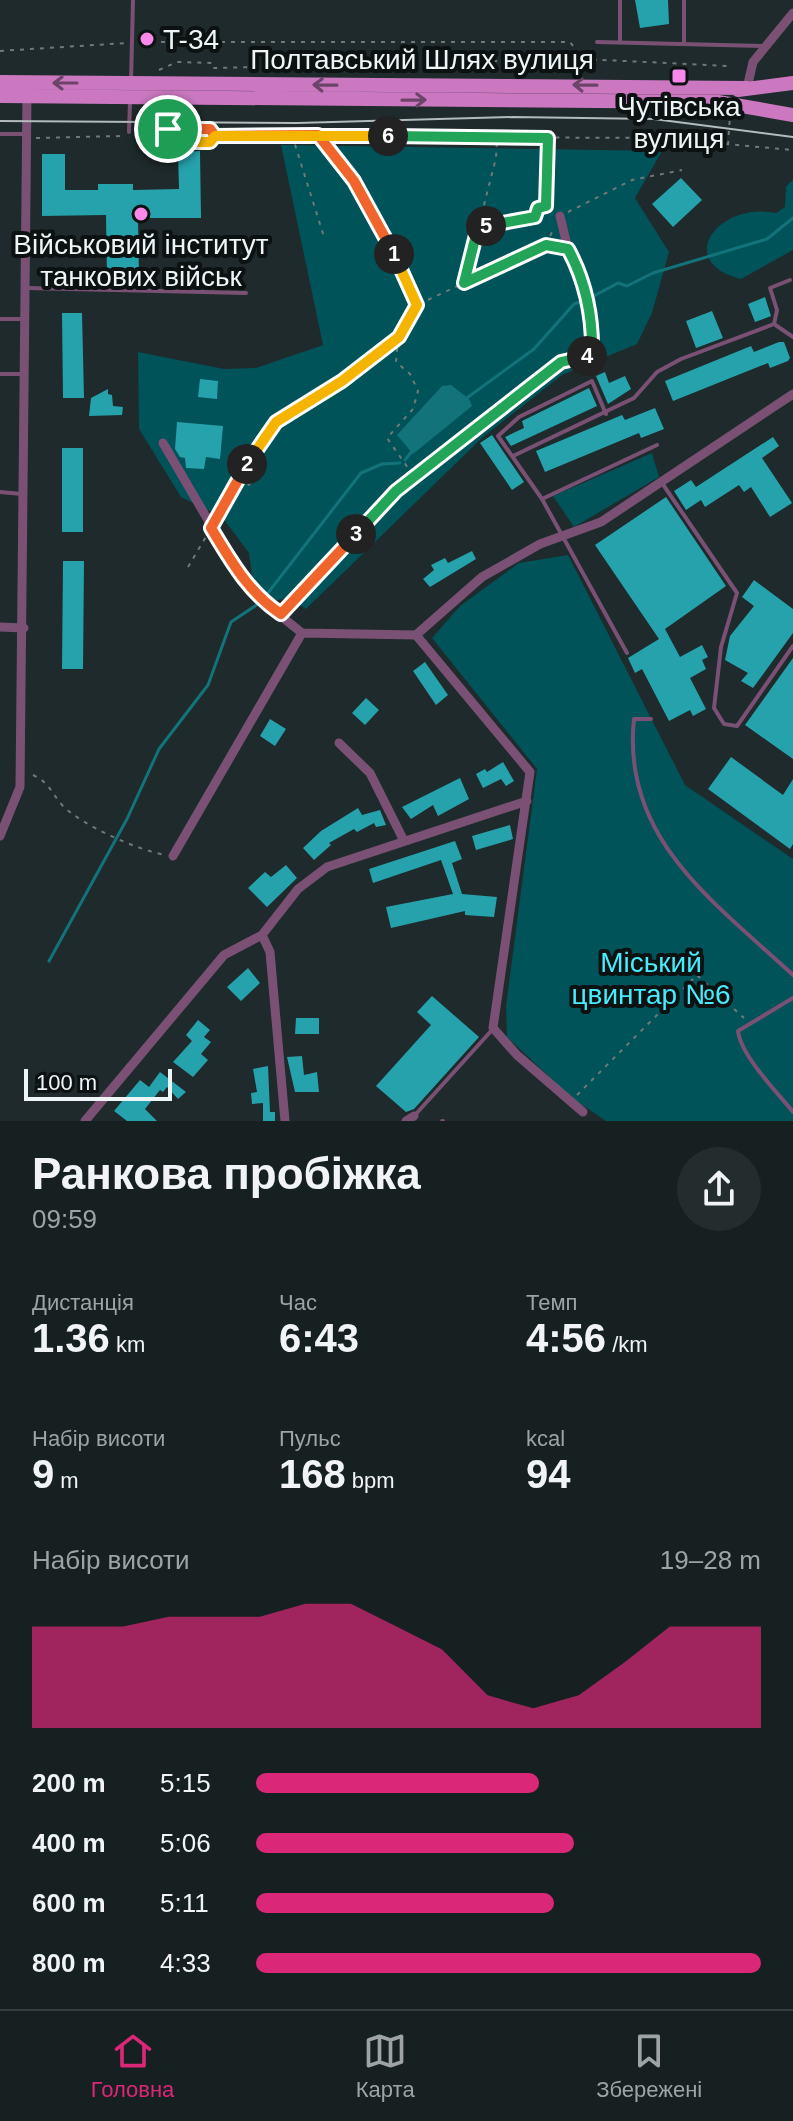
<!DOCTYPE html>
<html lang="uk">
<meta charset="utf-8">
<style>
body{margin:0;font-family:Helvetica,sans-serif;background:#232d2d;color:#f1f3f6;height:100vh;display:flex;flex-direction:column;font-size:30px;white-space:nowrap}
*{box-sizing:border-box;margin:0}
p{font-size:26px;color:#9ea3a5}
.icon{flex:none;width:44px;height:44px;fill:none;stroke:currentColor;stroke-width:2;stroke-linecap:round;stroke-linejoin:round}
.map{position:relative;height:1121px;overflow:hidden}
.side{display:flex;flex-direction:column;background:#162020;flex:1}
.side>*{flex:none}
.scale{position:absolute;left:24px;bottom:20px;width:148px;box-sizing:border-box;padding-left:8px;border:4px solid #eef5f6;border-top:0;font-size:22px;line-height:28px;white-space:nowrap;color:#eef5f6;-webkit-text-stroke:6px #0c1112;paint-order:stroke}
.pin{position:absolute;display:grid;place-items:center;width:68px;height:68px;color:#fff;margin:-34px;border:4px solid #fff;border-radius:50%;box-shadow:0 2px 8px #0007}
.km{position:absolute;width:40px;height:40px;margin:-20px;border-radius:50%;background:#222;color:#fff;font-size:22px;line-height:40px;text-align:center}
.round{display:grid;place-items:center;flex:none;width:84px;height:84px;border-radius:42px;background:#232d2d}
.overview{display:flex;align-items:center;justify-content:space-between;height:136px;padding:0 32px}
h1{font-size:44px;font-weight:700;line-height:60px}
.stats{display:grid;grid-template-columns:repeat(3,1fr);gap:12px;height:136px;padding:8px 32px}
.stats div{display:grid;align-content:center}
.stats b{font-size:40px;font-weight:700}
.stats small{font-size:22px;font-weight:400}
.stats p{font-size:22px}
.chart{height:224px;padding:16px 32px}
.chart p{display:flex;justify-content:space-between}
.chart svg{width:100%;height:144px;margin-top:8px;fill:#db2777;opacity:.7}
ul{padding:0 32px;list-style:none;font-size:26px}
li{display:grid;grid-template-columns:128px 96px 1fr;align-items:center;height:60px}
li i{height:20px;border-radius:10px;background:#db2777}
.menu{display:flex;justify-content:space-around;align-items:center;height:112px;border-top:2px solid #353e3e;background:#162020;font-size:22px;color:#9ea3a5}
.menu a{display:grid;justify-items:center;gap:4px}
.menu .active{color:#db2777}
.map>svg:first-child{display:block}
</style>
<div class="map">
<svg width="793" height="1121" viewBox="0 0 793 1121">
<rect width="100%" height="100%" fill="#1e2a2b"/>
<path fill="#005359" d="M281 145 662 151 635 198 669 252 652 313 637 344 562 375 483 437 306 609 289 598 273 601 252 577 249 553 222 517 181 497 139 429 138 352 224 369 256 368 323 345Z
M793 180V250L741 279C673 262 718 201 776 213L785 207 786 186Z
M652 453 659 477 574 527 553 496Z
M568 555 685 785 793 859V1121H606L572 1098 507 1037 506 1006 537 769 432 638 460 606 519 563Z"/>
<path fill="#12737b" d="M451 385 469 399 472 406 413 454 397 435 442 386Z"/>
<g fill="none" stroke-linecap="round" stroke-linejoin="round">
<path stroke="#12737b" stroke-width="3" d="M590 298 618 283 627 286 653 273 767 239 793 218
M464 400 534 349 574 304 583 301
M405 460 413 450
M264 598 361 473 382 464 400 463
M49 961 127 819 159 749 208 685 231 622 258 604"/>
</g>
<path fill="#26a2ad" d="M635 0H668L669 24 640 28Z
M200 151 201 218H138L139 278H107L106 215 42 216V154H65V190H98V184H133V190L179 189 178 152Z
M681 178 702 200 673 227 652 204Z
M765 297 771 316 755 322 748 304Z
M712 311 723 338 696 348 686 321Z
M62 313H82L84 398H63Z
M779 342H784L790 358 788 361 770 368 768 363 673 401 665 381 751 346 754 352Z
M605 372 609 383 625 376 631 389 608 404 596 376Z
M200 379 218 381 217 399 198 397Z
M589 388 597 406 511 446 505 437 524 428 522 421Z
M108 389V394L112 395 113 406 123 407 122 415 89 416 91 398Z
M655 408 664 429 641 438 639 433 545 472 536 451 622 415 625 420Z
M177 422 223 426 220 459 206 457 204 469 186 468 185 458 180 457 175 449Z
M492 435 524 482 512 490 480 443Z
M773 437 779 446 762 458 792 503 770 517 751 487 744 492 739 485 705 507 701 500 686 510 674 491 691 480 696 487Z
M62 448H83V532H62Z
M666 497 726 586 665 629 680 657 702 645 708 657 702 660 706 669 690 678 706 709 693 716 690 710 669 721 642 669 635 673 628 658 659 639 595 545Z
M472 551 476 559 430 587 423 579 434 570 431 565 445 558 448 563Z
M63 561H84L83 669H62Z
M754 580 793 609V633L753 688 741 681 748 673 725 660 730 636 754 606 742 597Z
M793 658V759L745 725Z
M425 662 448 695 436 705 413 671Z
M366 698 379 710 365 725 352 713Z
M270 719 286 729 275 746 260 736Z
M731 757 783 795 793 779V844L790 849 708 789Z
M503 762 514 781 506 786 501 779 483 788 476 774 485 769 487 772Z
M460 778 469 799 438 816 433 805 411 819 402 807Z
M358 808 362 815 380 810 386 825 376 827 374 823 357 832 354 829 329 843 331 845 314 860 303 848 321 831Z
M510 825 513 839 476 850 472 836Z
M455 841 462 859 452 863 462 894 497 897 494 917 465 915V911L391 928 386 907 453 894 441 860 373 883 369 869Z
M286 865 297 878 267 907 248 888 265 872 271 877Z
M248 968 260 983 241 1001 227 987Z
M432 996 479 1037 414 1109 406 1112 376 1086 431 1025 417 1012Z
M296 1018H319V1034H295Z
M198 1020 210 1030 204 1037 211 1042 201 1054 208 1060 193 1077 173 1062 192 1041 186 1035Z
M302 1056 304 1075 317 1072 319 1092H295L287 1057Z
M268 1066 270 1112H275V1121H263V1103L252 1104 251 1093 257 1092 253 1069Z
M160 1072 186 1092 178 1099 167 1087 163 1092 160 1090 145 1109 157 1121H127L114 1111 140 1080 149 1087Z"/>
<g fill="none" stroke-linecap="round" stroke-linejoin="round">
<path stroke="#6f797a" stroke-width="2" stroke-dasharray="4 6" stroke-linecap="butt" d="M141 42H570L583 59 728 66
M0 51 127 43
M159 70 177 62 213 63 214 68 583 59
M292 135 325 240
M136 136H214
M215 136 210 142H168L161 136 168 129H210L215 136 658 138 793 150
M36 138 122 136
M728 145 730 115
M568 212 632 180 682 170
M478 227 535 217 538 208 546 206 548 140
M546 245 552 232
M465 282 546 245 558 247
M419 304 464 283 496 158 497 139
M398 338 396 362 410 374 418 391 413 409 387 438 408 468
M239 479 249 485 256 475 246 466
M218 515 276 422 342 381 399 337 417 305C383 249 368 182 319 135
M188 567 207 535
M33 775C50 783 51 793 63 806 83 826 138 850 165 855
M577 1095 697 975 744 1018"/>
<path stroke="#7a5174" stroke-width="4" d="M620 0V43
M684 0V44
M597 42 763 46
M131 82 133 0
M129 132 130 102
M0 134H25
M27 288 246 293
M0 319H24
M774 324 777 310 770 288 790 280
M0 374H22
M606 414 592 381 519 417 498 436 542 499 627 653
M513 456 634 398 657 372 681 359 774 324 793 337
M662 483 737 593 721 647 714 708 724 724 737 726 793 646
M0 492 22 494
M542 499 657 445
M651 719H634C621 838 714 902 793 975
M793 998 738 1031C741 1056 777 1092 793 1112
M415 1115 492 1030
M442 1121H443"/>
<path stroke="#7a5174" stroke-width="9" d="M747 88 753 62 793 13
M163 443 239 573 261 600 302 633 416 635 482 577 540 544 601 522 793 394
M281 614 396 491 561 362 592 355 583 276 568 249 560 216
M0 627 24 628
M416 635 530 772 493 1028 517 1055 583 1112
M339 743 370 773 404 841
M0 836 20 787 27 94
M173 856 302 633
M262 935 270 952 285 1121
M85 1121 224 955 262 935 298 889 327 867 527 801
M406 1121 414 1116"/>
<path stroke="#cb78c0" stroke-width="14" d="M0 82 747 88
M738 90 793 83
M0 96 718 102 793 115"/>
<path stroke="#b3bbbc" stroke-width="2" d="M0 121 297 123 513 117 654 119 793 137"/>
</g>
<defs><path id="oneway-shaft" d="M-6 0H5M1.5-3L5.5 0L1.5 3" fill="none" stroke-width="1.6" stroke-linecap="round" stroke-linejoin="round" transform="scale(2)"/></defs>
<g stroke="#6c4469">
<use href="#oneway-shaft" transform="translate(65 83) rotate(-180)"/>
<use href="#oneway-shaft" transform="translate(325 85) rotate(-179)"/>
<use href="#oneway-shaft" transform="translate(585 85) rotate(-179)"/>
<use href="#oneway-shaft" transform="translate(414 100) rotate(-1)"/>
</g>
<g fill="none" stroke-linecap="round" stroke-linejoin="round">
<g stroke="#fff" stroke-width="16">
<path id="split-1" d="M168 129H210L215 136 318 135 354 181 394 254"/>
</g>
<g stroke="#fff" stroke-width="16">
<path id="split-2" d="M247 464 276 422 342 381 399 337 417 305 394 254"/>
</g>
<g stroke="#fff" stroke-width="16">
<path id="split-3" d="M247 464 211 528C231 561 248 592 281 614L356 534"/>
</g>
<g stroke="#fff" stroke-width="16">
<path id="split-4" d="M356 534 396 491 561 362 587 356"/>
</g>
<g stroke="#fff" stroke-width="16">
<path id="split-5" d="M486 226 478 227 464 283 546 245 568 249C586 282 593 317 592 355L587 356"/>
</g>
<g stroke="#fff" stroke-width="16">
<path id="split-6" d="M388 136 548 138 546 206 538 208 535 217 486 226"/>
</g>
<g stroke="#fff" stroke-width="16">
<path id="split-7" d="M168 129 161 136 168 142H210L215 136H388"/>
</g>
<use href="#split-1" stroke="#f0652b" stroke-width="10"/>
<use href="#split-2" stroke="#f5b400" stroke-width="10"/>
<use href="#split-3" stroke="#f0652b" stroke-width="10"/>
<use href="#split-4" stroke="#22a559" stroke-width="10"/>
<use href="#split-5" stroke="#22a559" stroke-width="10"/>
<use href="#split-6" stroke="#22a559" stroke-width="10"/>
<use href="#split-7" stroke="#f5b400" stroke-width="10"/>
</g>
<g fill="#f888ea" stroke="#0c1112" stroke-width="3">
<circle cx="147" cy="39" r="8"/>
<rect x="671" y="68" width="16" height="16" rx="4"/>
<circle cx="141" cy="214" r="8"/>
</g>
<g text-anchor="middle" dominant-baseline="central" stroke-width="8" stroke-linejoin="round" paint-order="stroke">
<g font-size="28" fill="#eef5f6" stroke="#0c1112">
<text x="163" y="39" text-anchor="start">T-34</text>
<text x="679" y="106">Чутівська<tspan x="679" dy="32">вулиця</tspan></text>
<text x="141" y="244">Військовий інститут<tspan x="141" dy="32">танкових військ</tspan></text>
</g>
<g font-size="28" fill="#eef5f6" stroke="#0c1112">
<text x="422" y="59">Полтавський Шлях вулиця</text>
</g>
<g font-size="28" fill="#46ecfc" stroke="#0c1112">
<text x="651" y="962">Міський<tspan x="651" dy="32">цвинтар №6</tspan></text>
</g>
</g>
</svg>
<div class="scale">100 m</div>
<div class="pin" style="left:168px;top:129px;background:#1e9e55"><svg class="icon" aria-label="arrive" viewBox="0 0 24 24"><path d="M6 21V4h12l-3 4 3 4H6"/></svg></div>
<b class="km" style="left:394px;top:254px">1</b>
<b class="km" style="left:247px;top:464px">2</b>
<b class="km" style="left:356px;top:534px">3</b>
<b class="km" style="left:587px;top:356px">4</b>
<b class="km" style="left:486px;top:226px">5</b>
<b class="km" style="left:388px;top:136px">6</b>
</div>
<section class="side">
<div class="overview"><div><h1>Ранкова пробіжка</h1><p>09:59</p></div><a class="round"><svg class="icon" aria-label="share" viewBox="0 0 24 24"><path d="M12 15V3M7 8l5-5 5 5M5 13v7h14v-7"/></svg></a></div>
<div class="stats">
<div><p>Дистанція</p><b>1.36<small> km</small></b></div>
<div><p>Час</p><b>6:43</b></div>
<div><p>Темп</p><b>4:56<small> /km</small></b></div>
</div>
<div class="stats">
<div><p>Набір висоти</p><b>9<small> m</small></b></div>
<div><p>Пульс</p><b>168<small> bpm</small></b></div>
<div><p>kcal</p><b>94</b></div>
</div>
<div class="chart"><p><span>Набір висоти</span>19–28 m</p>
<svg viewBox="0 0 160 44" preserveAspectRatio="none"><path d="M0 44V13L10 13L20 13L30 10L40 10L50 10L60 6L70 6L80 13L90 20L100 34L110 38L120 34L130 24L140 13L150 13L160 13V44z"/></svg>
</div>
<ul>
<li><b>200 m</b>5:15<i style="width:56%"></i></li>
<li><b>400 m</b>5:06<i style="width:63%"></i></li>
<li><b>600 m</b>5:11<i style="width:59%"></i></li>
<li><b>800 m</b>4:33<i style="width:100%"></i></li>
</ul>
</section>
<nav class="menu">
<a class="active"><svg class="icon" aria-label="home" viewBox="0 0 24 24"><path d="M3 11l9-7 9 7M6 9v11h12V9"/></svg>Головна</a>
<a><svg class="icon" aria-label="map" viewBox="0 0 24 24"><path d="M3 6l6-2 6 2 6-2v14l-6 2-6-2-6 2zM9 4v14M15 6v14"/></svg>Карта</a>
<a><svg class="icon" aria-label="saved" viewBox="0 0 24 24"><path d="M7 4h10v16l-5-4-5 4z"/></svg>Збережені</a>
</nav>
